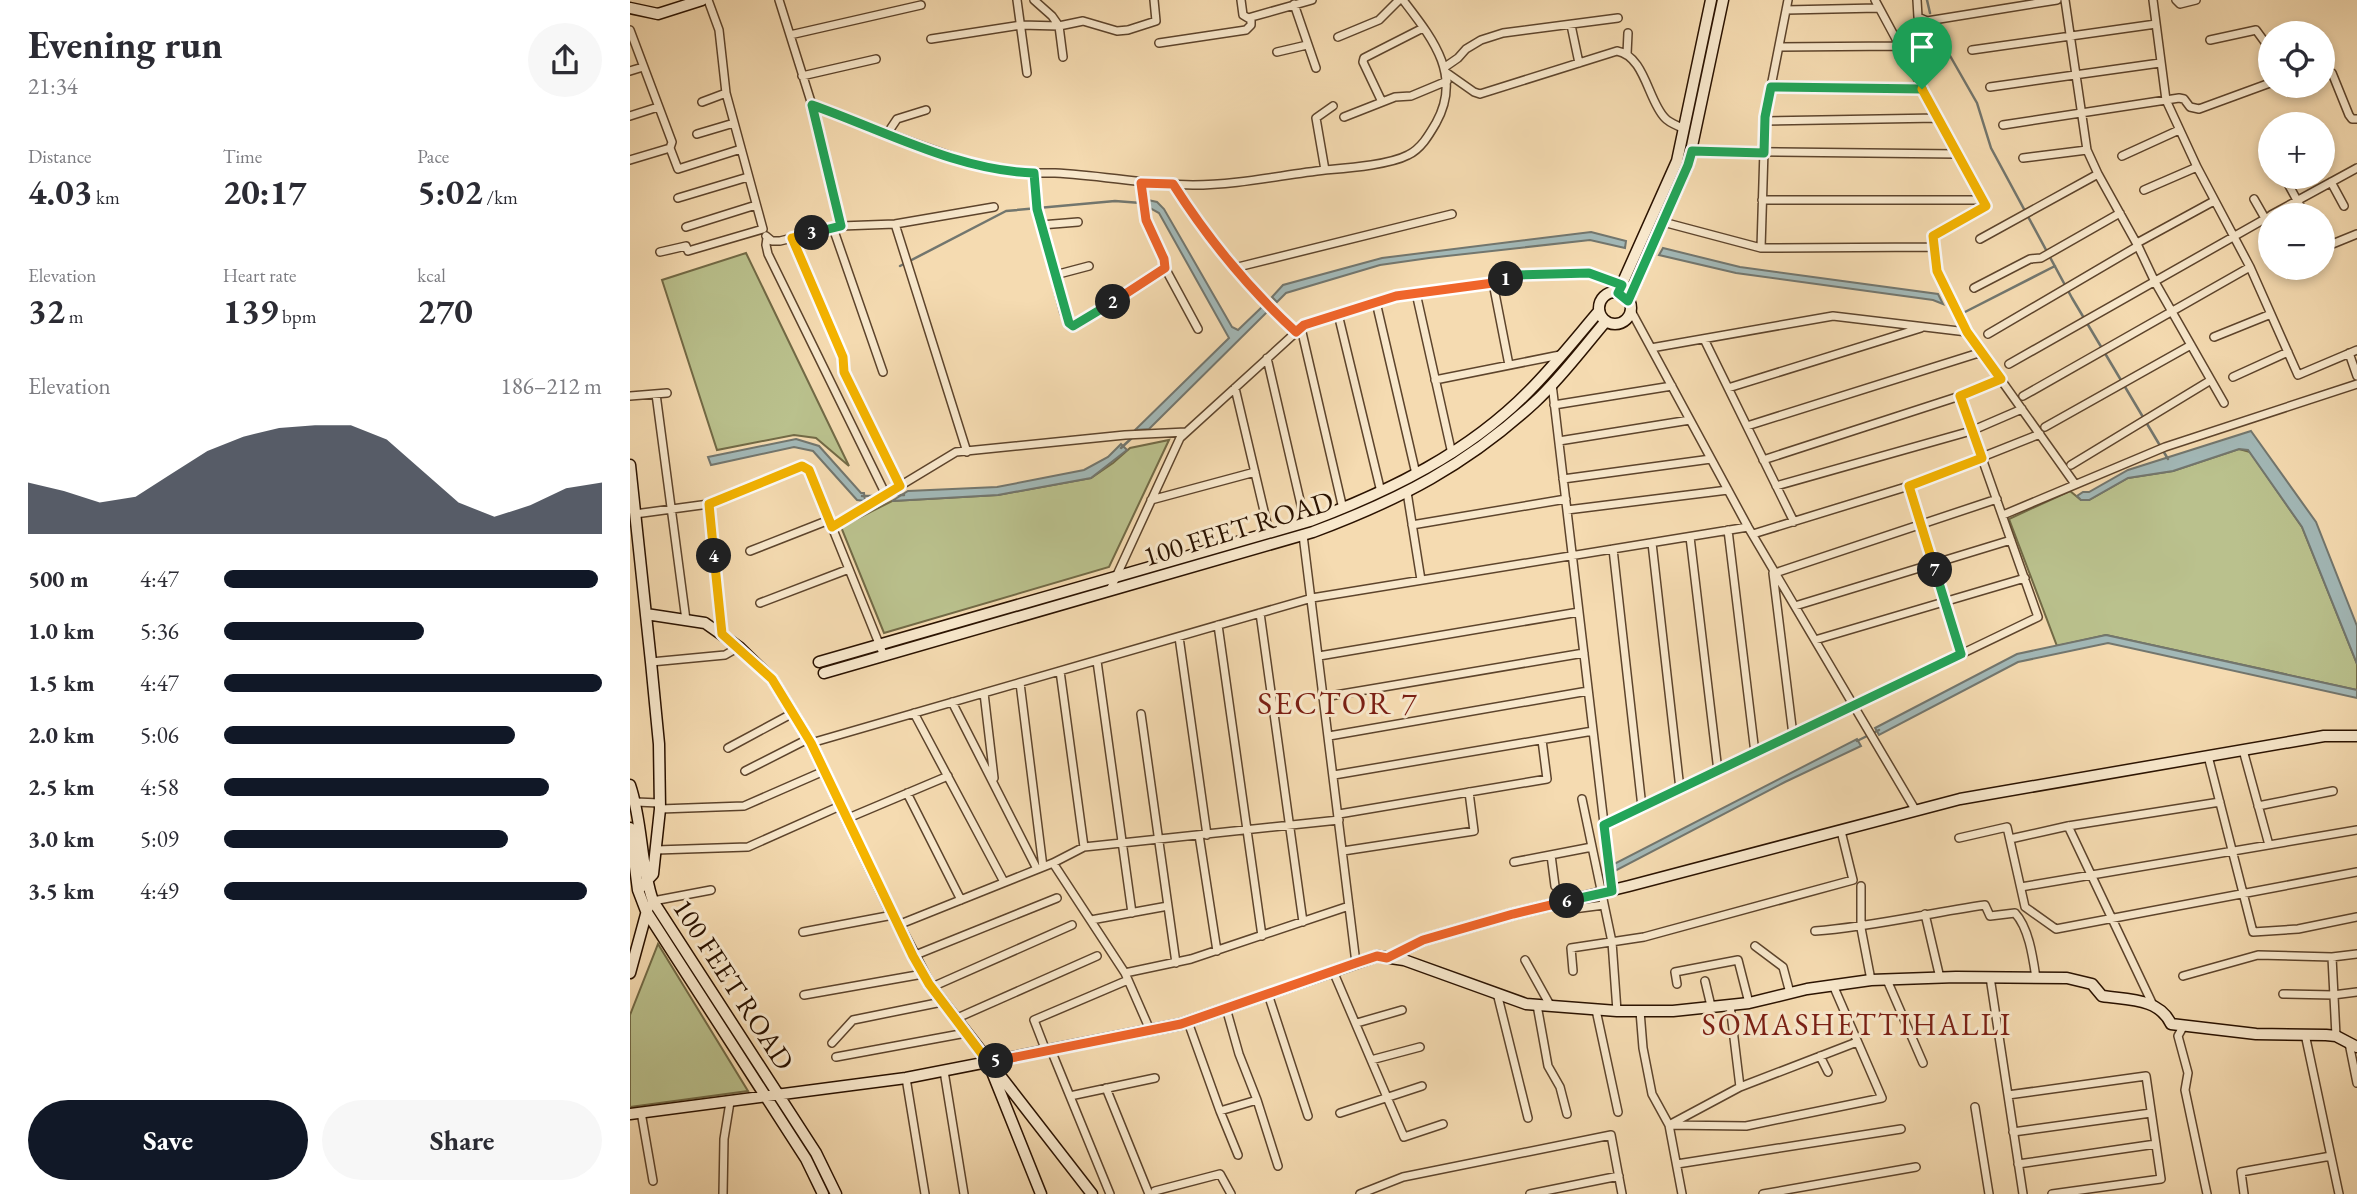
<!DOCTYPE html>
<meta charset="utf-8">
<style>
body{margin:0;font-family:"EB Garamond",serif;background:#f7f7f7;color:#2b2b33;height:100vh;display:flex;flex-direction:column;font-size:26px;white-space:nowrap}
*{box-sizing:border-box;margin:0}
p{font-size:23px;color:#7c7c81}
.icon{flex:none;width:38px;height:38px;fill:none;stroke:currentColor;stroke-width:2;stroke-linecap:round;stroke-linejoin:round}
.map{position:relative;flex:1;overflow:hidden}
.details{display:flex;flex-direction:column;background:#fff;width:630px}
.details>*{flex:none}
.fabs{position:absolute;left:1628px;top:21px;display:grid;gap:14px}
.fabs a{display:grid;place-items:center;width:77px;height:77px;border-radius:50%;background:#fff;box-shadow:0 4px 10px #0003;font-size:35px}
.pin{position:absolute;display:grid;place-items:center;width:60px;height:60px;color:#fff;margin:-72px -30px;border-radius:50% 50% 50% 0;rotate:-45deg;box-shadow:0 0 7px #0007}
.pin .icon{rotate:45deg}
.km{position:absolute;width:35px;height:35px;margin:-18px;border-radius:50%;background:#222;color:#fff;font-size:19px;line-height:35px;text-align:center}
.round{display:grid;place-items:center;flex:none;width:74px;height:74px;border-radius:37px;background:#f7f7f7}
.headline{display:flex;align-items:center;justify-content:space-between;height:119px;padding:0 28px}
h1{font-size:38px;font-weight:700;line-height:52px}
.figures{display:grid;grid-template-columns:repeat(3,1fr);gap:10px;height:119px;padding:7px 28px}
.figures div{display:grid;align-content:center}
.figures b{font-size:35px;font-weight:700}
.figures small{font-size:19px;font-weight:400}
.figures p{font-size:19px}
.chart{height:196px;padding:14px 28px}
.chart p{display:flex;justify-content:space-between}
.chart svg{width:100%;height:126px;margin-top:7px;fill:#111827;opacity:.7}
.button{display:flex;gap:14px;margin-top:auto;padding:14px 28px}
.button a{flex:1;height:80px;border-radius:42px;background:#111827;color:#fff;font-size:28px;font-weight:700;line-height:80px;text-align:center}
.button a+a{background:#f7f7f7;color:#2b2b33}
ul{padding:0 28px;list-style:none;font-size:23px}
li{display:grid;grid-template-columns:112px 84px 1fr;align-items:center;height:52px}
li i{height:18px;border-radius:9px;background:#111827}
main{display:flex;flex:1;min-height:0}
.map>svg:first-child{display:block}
</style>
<main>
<section class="details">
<div class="headline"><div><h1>Evening run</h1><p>21:34</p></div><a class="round"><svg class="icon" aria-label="share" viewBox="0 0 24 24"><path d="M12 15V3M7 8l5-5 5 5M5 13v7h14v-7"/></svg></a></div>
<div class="figures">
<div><p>Distance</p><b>4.03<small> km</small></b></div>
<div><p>Time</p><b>20:17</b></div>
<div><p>Pace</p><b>5:02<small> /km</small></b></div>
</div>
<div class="figures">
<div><p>Elevation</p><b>32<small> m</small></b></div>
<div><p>Heart rate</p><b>139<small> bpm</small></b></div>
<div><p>kcal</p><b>270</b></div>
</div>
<div class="chart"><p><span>Elevation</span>186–212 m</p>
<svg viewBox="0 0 160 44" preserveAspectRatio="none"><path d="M0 44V26L10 29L20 33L30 31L40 23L50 15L60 10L70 7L80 6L90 6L100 11L110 22L120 33L130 38L140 34L150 28L160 26V44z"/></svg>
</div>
<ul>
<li><b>500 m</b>4:47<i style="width:99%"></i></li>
<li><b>1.0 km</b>5:36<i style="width:53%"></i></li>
<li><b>1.5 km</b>4:47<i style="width:100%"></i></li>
<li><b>2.0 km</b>5:06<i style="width:77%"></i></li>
<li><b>2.5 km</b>4:58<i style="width:86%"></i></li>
<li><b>3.0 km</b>5:09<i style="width:75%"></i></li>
<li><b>3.5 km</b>4:49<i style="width:96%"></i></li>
</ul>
<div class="button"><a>Save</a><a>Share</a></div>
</section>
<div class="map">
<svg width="1727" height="1194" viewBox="0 0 1727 1194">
<rect width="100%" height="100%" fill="#f5dbb1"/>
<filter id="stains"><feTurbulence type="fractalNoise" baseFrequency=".00286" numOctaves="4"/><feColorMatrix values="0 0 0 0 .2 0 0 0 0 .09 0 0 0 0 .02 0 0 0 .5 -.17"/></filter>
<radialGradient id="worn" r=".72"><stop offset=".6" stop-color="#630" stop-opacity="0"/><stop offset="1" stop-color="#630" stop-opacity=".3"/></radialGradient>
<path fill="#bac18d" stroke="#726a46" stroke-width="2" d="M116 253 219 466 186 438 164 435 87 450 32 280Z
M539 440 479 567 254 633 211 527 262 501 368 495 461 478 483 463 500 448Z
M1609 449 1620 452 1672 527 1727 664V690L1476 635 1427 646 1379 519 1440 491 1451 500H1459L1498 478 1543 471Z
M28 944 118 1091 0 1107V1015Z"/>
<path fill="#a2b8b7" stroke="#72766e" stroke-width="2" d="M518 200 527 202 534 209 602 327 608 330 632 307 637 312 519 429 505 430 599 338 529 213 518 207Z
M961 232 996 241 995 248 960 240 799 258 750 265 656 293 647 302 642 297 653 285 752 258Z
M1033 248 1110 267 1308 294 1313 304 1303 300 1106 273 1029 255Z
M1621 431 1686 522 1727 626V664L1672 527 1618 450 1609 449 1543 471 1498 478 1459 500H1451L1447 496 1453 492H1459L1498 470Z
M166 439 189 446 231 493H234L235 501 227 500 183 451 164 447 81 465 78 457Z
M491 444 497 450 461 478 368 495 262 501 278 491 367 487 454 470 478 457Z
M1476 635 1727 690V698L1478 643 1388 662 1249 735 1245 728 1387 654Z
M1227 739 1231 746 1155 782 983 872 982 865Z"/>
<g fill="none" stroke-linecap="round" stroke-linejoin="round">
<path stroke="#72766e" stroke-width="2.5" d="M1297 0 1300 13
M1303 26 1347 103 1361 148 1442 298 1538 459
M270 266 376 211 485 201 511 203
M1328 309 1333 313 1425 266
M491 448 504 436
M259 495H274
M232 496H249
M1227 741 1249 730"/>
<g stroke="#5d442c" stroke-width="10">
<path id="street" d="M149 0 182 105 211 226
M387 0 397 73
M404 0 422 16 429 26 433 57
M611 0 613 15 618 18 682 0
M1245 0 1356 206 1303 236 1307 271 1337 332 1445 484
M1287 0 1288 17 1297 21 1427 0
M1435 0 1457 150 1468 174 1508 246 1525 282 1594 403
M1523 0 1536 100 1567 167 1620 267
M1546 0 1550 4 1566 0
M664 4 686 68
M1156 10 1248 8
M941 25 949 63
M0 30 42 142 40 148 0 160
M160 35 291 5
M708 37 749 20 769 0
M301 39 391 25 429 26 453 21 487 31 498 30 526 21 524 0
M1580 40 1626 30 1640 49
M529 43 616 30 621 25V18
M1149 47 1269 46
M1342 50 1526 24
M647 52 677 45
M997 54 998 33
M815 67 828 58 836 49 851 40 873 33 988 18
M0 71 13 67
M817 73 844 92 850 94 987 51C1015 56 1018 101 1035 118 1039 123 1049 126 1054 129
M1702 73 1719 115 1722 119H1727
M172 76 246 59
M1141 87 1292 89
M1360 87 1530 63
M72 102 96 93
M752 102 733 62 734 58 793 28
M182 105C230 122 278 142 327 158 338 161 350 167 362 169 383 174 404 172 425 173 471 175 517 185 563 185 607 185 651 175 695 170 717 168 759 165 778 155 791 149 799 135 806 123 833 75 802 38 773 0
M0 116 28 107
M714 117 765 97 781 96 817 81
M1134 121 1308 118
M1373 125 1549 98 1554 99 1560 107 1569 109 1640 83
M67 134 104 123
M257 134 267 119 296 110
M40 148 48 169 111 149
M1062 151 1327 154
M1492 156 1549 130
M1393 158 1457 150
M695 170 686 118 703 106
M404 172 407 209 434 313 441 326 535 268 534 259 516 220 511 183
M1656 180 1675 215
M1701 182 1714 206
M543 184C578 239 618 288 666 332
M1514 190 1567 167
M48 198 118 177
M1624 199 1640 227
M1132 200H1352
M1641 215 1727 168
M1033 222 1131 248 1304 247
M265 224 337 452
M411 225 448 222
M56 227 126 205
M203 228 253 372
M136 236 142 241H150L211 226 265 224 364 207
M137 238 136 245 138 254 256 495
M162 238 213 357 214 372 270 486
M1350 239 1468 174
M1692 242 1695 247 1727 234
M1507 243 1584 201
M1131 248 1135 117 1158 0
M30 252 56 246 58 251 133 229 96 93 89 30 78 0
M535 268 568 329
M604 268 822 214
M425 275 459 266
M863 283 879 365
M1344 288 1400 259 1411 258 1490 213
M786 293 822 454
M746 302 786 474
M1000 309 1118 527 1286 811
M708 314 751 492
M671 328 713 509
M1358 334 1508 246
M1584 337 1641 314
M1074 339 1164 522
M1021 348 1203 316 1337 332
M1719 353 1727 376
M637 358 675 522
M1379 364 1640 216
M1603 377 1658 352
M805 380 930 355
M922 384 982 891
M605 388 639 532
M1098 388 1291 328
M26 394 56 620
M0 396 37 393
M1393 396 1620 267 1668 375 1727 350
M924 405 1042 386
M1117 426 1352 352
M1415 427 1561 345
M929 441 1060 420
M1133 460 1330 396 1371 379
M1441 465 1581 380
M933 479 1081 459
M1146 486 1341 431 1392 409
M1279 486 1331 654
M777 492 791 580
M521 500 625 472
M79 504 92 634
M937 510 1098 490
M5 514 79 504 172 466 179 470 254 656
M1373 515 1535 447 1727 384
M782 525 936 499
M202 527 326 452 495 435 556 432
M1098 530 1125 753
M1123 534 1279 486 1410 434
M673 535 726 963
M1060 537 1088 771
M1022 543 1050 789
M983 549 1012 807
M120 551 199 520
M1143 573 1163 735
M1145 573 1367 499
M480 590 550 438 674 325 766 296 863 283 887 275 959 273 992 285
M130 603 219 569
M1165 606 1381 540
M630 613 673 922
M588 625 632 936
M549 637 577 835
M1185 640 1395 578
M689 656 949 612
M467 661 502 913
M21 662 95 655 109 647
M430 671 454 847
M390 683 413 867
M354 693 364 778
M694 697 954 653
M322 702 407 869
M284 713 374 882
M511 714 546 963
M699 736 958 691
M181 743 682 598 1118 527
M98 748 163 713
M1613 750 1639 845
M1578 756 1623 932 1668 929 1727 917
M115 771 178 739
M704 775 963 731
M277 793 331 900
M952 799 982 942 987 1011
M6 802 29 803
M1628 806 1703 791
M30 809 114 806 194 771
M709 814 917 779 912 740
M216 819 318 776
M974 826 1408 617 1330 396
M1438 826 1522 1003
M569 835 587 951
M1329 838 1377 827 1395 907 1426 929 1727 872
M1380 839 1438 826 1590 802
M26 850 118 847 210 806
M713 851 844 831 839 792
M921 855 925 886
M884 862 962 847
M423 863 495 973 520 1030
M1231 886V928L1241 980
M1391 887 1727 830
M23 901 81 890
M943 909 974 905
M1295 914 1310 978
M461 920 538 906
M268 925 423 863 454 847 709 820
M1185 931C1242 927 1298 913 1355 905L1360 916 1385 913C1399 928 1403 958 1406 978
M173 932 263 915
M1125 946 1153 967 1160 993
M283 956 427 898
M1702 957 1706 1036
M895 960 920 1005
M703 971 774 1137 813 1124
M943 971 941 948 1014 937 1223 880 1211 831
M495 973 561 959 719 906
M1553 976 1628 955 1702 957 1727 954
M1360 977 1393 1194
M1257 980 1293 1063
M1075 981 1081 1006
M1047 984 1045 972 1108 960 1119 1003
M1203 985 1252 1098 1116 1126 1039 1125 1110 1087 1227 1042
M302 987 442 925
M867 993 898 1118
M638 994 678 1116
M1653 994 1703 995 1727 992
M174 995 293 974
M907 1005 918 1066 930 1087 937 1114
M1100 1005 1110 1087
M966 1010 988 1112
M1010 1011 1013 1048 1022 1094 1039 1125 1052 1194
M325 1019 467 956
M558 1022 590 1111 627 1100 609 1054 596 1008
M727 1023 772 1010
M1554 1025 1548 1036 1558 1073 1555 1090 1577 1194
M1675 1034 1709 1194
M202 1043 223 1020 312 1002
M1719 1043 1727 1083
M421 1050 480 1194
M416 1051 404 1020 498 980
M1190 1056 1198 1072
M206 1057 336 1033
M741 1060 790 1047
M314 1071 334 1194
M276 1078 295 1194
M476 1088 519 1194
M1378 1095 1516 1076 1531 1179 1422 1194
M440 1096 525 1078
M627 1100 648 1166
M1345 1107 1359 1194
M590 1111 608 1155
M11 1112 23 1181
M710 1113 792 1086
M1383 1132 1521 1113
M1047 1164 1271 1129
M1388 1164 1526 1144
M525 1191 590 1174 601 1194
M93 1194 94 1139 100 1102
M730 1194 773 1177 981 1135 992 1194
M900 1194 989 1176
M1133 1194 1286 1167
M1614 1194 1611 1172 1701 1156"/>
</g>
<g stroke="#2a1200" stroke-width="13">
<path id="secondary" d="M0 8 28 14 72 0
M969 308a16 16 0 1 1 32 0a16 16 0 1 1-32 0Z
M988 293 1047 161 1081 0
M998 301 1058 165 1093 0
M0 465 21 662 29 744 30 809 23 874 8 890
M16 614 75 623 109 647 142 679 181 743 263 915 299 984 462 1194
M189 662 680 521C760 491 838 453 899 391 924 366 946 338 969 311
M194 673 683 532C769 500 837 465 905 402 931 378 953 348 976 321
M0 785C13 823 10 864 23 901L186 1153 206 1194
M0 828 8 890 16 911 176 1159 193 1194
M758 958 793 940 883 914 999 886 1330 799 1694 736H1727
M0 973 18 907
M362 1072 411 1194
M0 1114 276 1078 551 1024 747 956 774 960 896 1004 987 1011H1043L1119 1003 1177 989 1241 980 1326 977 1437 978 1462 984 1472 996C1498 1000 1529 998 1541 1024L1626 1034 1696 1035 1706 1036 1727 1047"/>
</g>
<use href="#street" stroke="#f8e8cc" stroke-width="7"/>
<use href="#secondary" stroke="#f8e8cc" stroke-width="10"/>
</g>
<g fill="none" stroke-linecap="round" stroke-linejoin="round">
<g stroke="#fff" stroke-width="14">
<path id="split-1" d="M876 279 887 275 959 273 992 285 988 293 998 301 1058 165 1062 151 1134 153 1135 117 1141 87 1292 89"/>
</g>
<g stroke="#fff" stroke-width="14">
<path id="split-2" d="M483 302 535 268 534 259 516 220 511 183 543 184C578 239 618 288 666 332L674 325 766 296 863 283 876 279"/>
</g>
<g stroke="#fff" stroke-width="14">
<path id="split-3" d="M182 233 211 226 182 105C253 130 328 171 404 173L407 209 439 323 443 326 483 302"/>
</g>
<g stroke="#fff" stroke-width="14">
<path id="split-4" d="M84 556 79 504 172 466 179 470 202 527 270 486 214 372 213 357 162 238 182 233"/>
</g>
<g stroke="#fff" stroke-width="14">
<path id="split-5" d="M84 556 92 634 142 679 181 743 283 956 299 984 358 1062 366 1061"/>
</g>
<g stroke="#fff" stroke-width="14">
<path id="split-6" d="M366 1061 551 1024 726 963 747 956 757 958 793 940 883 914 937 901"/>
</g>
<g stroke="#fff" stroke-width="14">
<path id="split-7" d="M937 901 982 891 974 825 1331 654 1305 570"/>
</g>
<g stroke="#fff" stroke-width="14">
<path id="split-8" d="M1292 89 1356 206 1303 236 1307 271 1337 332 1371 379 1330 396 1352 458 1279 486 1305 570"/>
</g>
<use href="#split-1" stroke="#22a559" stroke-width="9"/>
<use href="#split-2" stroke="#f0652b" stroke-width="9"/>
<use href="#split-3" stroke="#22a559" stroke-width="9"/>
<use href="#split-4" stroke="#f5b400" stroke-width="9"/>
<use href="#split-5" stroke="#f5b400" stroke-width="9"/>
<use href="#split-6" stroke="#f0652b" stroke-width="9"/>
<use href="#split-7" stroke="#22a559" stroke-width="9"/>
<use href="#split-8" stroke="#f5b400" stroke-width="9"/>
</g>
<g text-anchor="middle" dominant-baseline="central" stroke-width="6" stroke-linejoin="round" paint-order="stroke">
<g font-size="28" fill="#2a1200" stroke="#f8e8cc">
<text transform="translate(608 528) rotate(-17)">100 FEET ROAD</text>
<text transform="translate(104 984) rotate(57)">100 FEET ROAD</text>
</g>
<g font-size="30" letter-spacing="2" fill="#7a1f14" stroke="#f8e8cc">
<text x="1227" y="1024">SOMASHETTIHALLI</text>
</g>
<g font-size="32" letter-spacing="2" fill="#7a1f14" stroke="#f8e8cc">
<text x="708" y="703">SECTOR 7</text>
</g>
</g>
<rect width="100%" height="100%" filter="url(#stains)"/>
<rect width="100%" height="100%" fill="url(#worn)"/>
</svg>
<div class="fabs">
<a><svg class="icon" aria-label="locate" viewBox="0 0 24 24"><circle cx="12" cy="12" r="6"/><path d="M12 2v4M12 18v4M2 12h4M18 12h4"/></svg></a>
<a>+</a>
<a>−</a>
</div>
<div class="pin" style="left:1292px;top:89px;background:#1e9e55"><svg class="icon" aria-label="arrive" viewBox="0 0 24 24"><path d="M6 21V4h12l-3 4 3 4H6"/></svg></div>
<b class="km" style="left:876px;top:279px">1</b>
<b class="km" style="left:483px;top:302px">2</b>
<b class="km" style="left:182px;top:233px">3</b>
<b class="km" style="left:84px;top:556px">4</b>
<b class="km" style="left:366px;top:1061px">5</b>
<b class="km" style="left:937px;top:901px">6</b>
<b class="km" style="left:1305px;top:570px">7</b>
</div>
</main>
